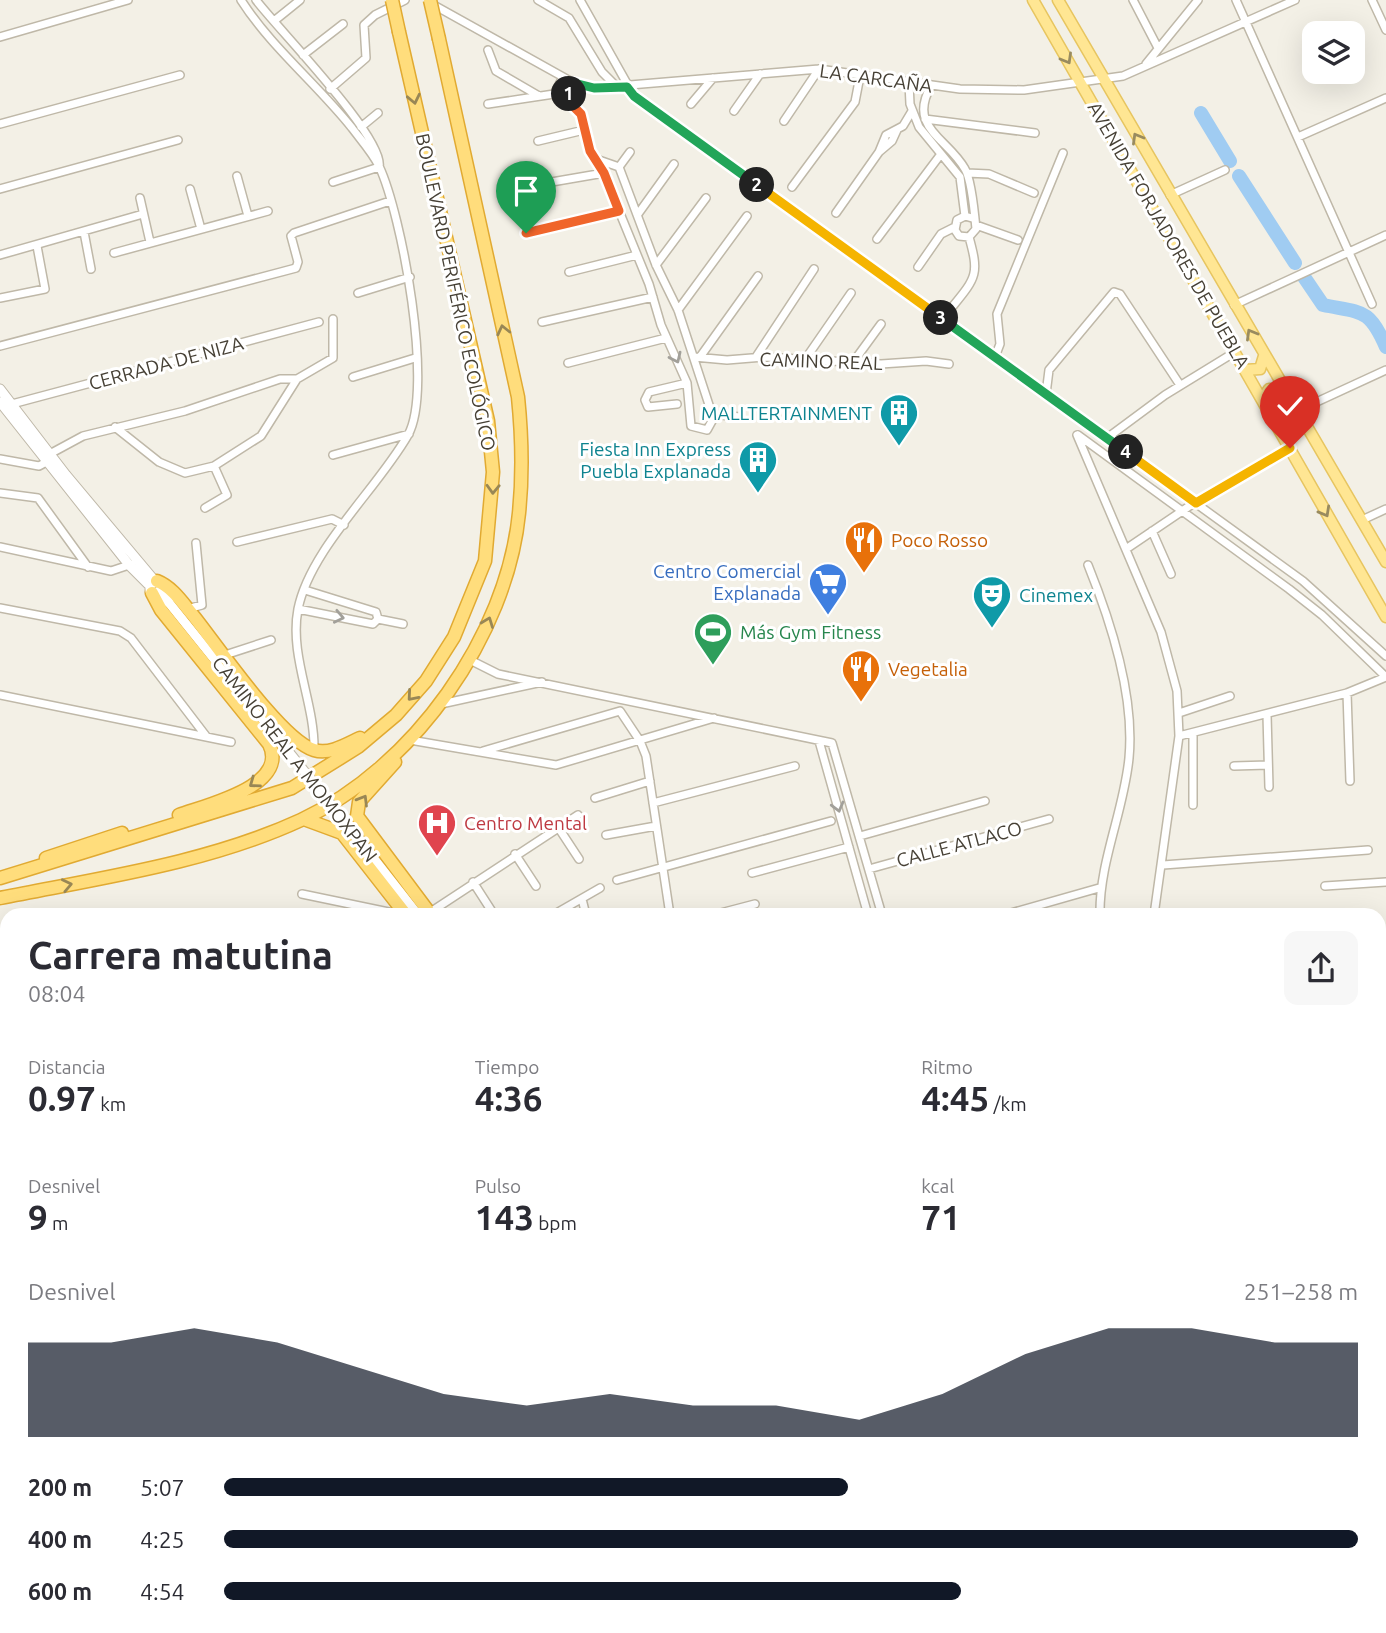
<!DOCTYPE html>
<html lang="es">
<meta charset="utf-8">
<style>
body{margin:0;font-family:Ubuntu,sans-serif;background:#f7f7f7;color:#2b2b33;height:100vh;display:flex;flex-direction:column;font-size:26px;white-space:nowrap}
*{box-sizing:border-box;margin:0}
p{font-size:23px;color:#7c7c81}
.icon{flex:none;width:38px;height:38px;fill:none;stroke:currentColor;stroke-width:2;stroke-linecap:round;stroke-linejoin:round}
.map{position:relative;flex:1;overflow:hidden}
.sheet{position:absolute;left:0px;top:908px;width:1386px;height:726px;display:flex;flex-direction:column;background:#fff;border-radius:21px 21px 0 0;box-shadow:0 7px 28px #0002}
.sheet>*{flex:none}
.tools{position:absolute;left:1302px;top:21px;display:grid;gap:14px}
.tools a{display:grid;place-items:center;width:63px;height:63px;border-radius:14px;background:#fff;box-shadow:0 7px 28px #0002;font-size:35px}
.pin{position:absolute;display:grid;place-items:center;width:60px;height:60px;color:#fff;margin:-72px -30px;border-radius:50% 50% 50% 0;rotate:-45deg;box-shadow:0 0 7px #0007}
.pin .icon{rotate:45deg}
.km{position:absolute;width:35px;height:35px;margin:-18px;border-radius:50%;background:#222;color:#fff;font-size:19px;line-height:35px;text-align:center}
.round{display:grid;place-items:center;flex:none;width:74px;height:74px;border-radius:14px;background:#f7f7f7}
.summary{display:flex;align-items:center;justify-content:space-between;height:119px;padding:0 28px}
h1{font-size:38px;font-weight:600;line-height:52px}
.metrics{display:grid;grid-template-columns:repeat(3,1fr);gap:10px;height:119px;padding:7px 28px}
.metrics div{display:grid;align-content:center}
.metrics b{font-size:35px;font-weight:600}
.metrics small{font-size:19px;font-weight:400}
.metrics p{font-size:19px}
.chart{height:196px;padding:14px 28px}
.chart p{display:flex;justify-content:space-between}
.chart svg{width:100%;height:126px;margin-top:7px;fill:#111827;opacity:.7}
ul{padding:0 28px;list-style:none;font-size:23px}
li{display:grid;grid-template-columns:112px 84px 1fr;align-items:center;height:52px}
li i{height:18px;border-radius:9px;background:#111827}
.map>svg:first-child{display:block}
</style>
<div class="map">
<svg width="1386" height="1633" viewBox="0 0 1386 1633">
<rect width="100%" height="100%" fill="#f3f0e6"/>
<path fill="#cbe9ad" d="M1379 1086 1386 1087V1159L1379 1158Z"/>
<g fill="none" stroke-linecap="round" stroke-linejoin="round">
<path stroke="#a0ccf2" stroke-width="14" d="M1201 113 1230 161
M1239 176 1295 263
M1304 277 1323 305C1362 313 1369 308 1386 347"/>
<g stroke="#bfb8a8" stroke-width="10">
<path id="minor" d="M241 0C271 47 317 84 352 128 361 140 372 152 379 166 402 215 434 389 408 435 378 488 310 549 298 609 289 656 315 703 314 750
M256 0C277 28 386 139 379 167L333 182
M538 0 569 18 602 72 617 87
M580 0 634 96 1303 581 1386 656
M1133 0 1158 48
M1236 0 1372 304
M1372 0 1386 30
M430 3 574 83 594 88 819 69 960 89 1024 90 1123 76 1295 0
M274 21 300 0
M0 37 128 0
M488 50 496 71 539 96
M303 55 343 24
M1146 64 1198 0
M909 83 910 104 919 127 960 177 965 216
M931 86C907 128 948 138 965 169 971 179 975 218 976 229L969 237 959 236 955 230 957 220 965 216 972 218
M330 89 366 58 364 25 375 15 405 0
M554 94 567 100 581 114 590 151 608 184 649 284 661 325 687 383 691 426 707 430 712 421V414L678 310 656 265 619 167 596 159
M554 94 563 77
M488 104 554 94
M691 104 713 78
M734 111 760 74
M925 119 1035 133
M784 121 819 69
M0 124 180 75
M361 127 378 113
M1298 137 1386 98
M538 141 584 130
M879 152 886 135 903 126 912 111
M619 167 630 152
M967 173 989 174 1034 193
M237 176 248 216
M792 187 855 102 860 76
M0 189 178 140
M190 189 201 229
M511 189 604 173
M1170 195 1225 170
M140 198 150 242
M836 213 879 152 892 141 897 130
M638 214 674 164
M976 225 1018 240
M84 232 91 269
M526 233 619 211
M877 239 941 154
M114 253 268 211
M0 255 143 214
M656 265 706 198
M918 267 941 234 955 227
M569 272 637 255
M358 293 410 277
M0 298 45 289 37 246
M1234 305 1386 235
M953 306C977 277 979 273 969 237
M678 310 747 216
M542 322 653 297
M0 346 296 268 298 262 291 236 294 233 390 201
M694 357 727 360 765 357 881 364 926 361 949 364
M700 357 758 276
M756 357 814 269
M995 357 1000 344 997 314 1063 153
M804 361 851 293
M854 361 881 324
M568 363 666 338
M353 377 415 358
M1046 394 1049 370 1114 292 1120 294 1180 385
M12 404 319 322
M677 404 648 407 645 400 649 392 687 383
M1297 411 1386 370
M712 414 740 417
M115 427 159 462 185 473 214 466 261 436 297 379
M1077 435 1161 632 1177 691 1179 736 1154 915
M1078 435 1289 589 1322 615 1386 677
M1107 438 1165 395 1235 352
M333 455 409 434
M46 456 83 436 185 411 280 379H297L333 358V319
M0 459 39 466 50 460
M0 493 38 498 88 567
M205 508 227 495 214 466
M1362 520 1386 509
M1152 531 1171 574
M237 542 332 519 344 525
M0 547 111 571 132 564
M1126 549 1188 507 1290 448
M1088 565C1111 622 1135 695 1129 758 1124 811 1099 862 1100 915
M305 590 376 612 378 619
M0 608 120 631 131 638 206 736
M187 609 202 605 196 543
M298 609 373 624 378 619 403 624
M225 655 271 640
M470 660 498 674 832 743 882 915
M1347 693 1350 781
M0 695 231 742
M441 704 542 682
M1179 713 1230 696
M1267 715 1269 787
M1193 733V805
M1179 736 1347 693 1386 677
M410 740 556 765 714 718
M819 741 868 915
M483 751 620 711 640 741 646 756 670 915
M1234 766 1268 765
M595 798 650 781
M653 803 795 766
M558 827 579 859
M606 835 656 826
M860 836 985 801
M515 854 536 886
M1163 865 1368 850
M869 869 1049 819
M752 873 849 847
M617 880 831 821
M473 882 491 910
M1325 886 1386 882
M302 894 403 915
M582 899 586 915
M429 913 578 815
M553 915 600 888
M713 915 755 904
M1004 915 1099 888
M1379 943H1386
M0 976 7 977
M1379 1017 1386 1018
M0 1075 7 1077
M0 1114 7 1111
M0 1118 7 1120
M0 1181 7 1182
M1379 1207 1386 1208
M0 1276 7 1278
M1379 1323 1386 1277
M1379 1352 1386 1353
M0 1354 7 1355
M6 1391 7 1402
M0 1545 7 1546
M1379 1575H1386
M0 1626 7 1590
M285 1628 304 1633
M301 1628 320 1633
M560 1628 577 1633
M778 1628 787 1633
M994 1628 1007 1633
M232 1633 233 1628
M274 1633 280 1628
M393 1633V1628
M453 1633 454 1628
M509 1633 511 1628
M664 1633 668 1628
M1046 1633 1047 1628
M1159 1633 1160 1628
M1275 1633 1277 1628
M1370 1633 1371 1628"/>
</g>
<g stroke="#bfb8a8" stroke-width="11">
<path id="tertiary" d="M0 389 66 475 154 580
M0 402 130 566 148 584
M170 604 158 593 150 591V582L159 583 170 604 288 751
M360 841 418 915
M1052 1628 1058 1633
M899 1633 903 1628"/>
</g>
<g stroke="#e7c560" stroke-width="13">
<path id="primary" d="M1033 0 1386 617
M1058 0 1386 562
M1245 370 1260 369 1264 356
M1262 399 1269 389H1283"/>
</g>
<g stroke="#e1aa32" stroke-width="15">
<path id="trunk" d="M157 581C172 587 182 602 192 614 217 645 281 740 314 750 330 755 347 744 360 738
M152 593 161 610 269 744C290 786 206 805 179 815
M395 762 359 802 357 816 431 915
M304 819 342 833 406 915
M46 858 122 833
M0 878 292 788 358 747 396 715 426 681 454 637 485 561 493 472 488 421 399 32
M0 898C100 878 208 863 301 820 413 768 507 636 519 513 523 474 522 436 518 397L439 39"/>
</g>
<use href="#minor" stroke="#fff" stroke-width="7"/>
<use href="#tertiary" stroke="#fff" stroke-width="9"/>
<use href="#primary" stroke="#ffe693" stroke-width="10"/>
<use href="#trunk" stroke="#ffdd7c" stroke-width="12"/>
<g stroke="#bfb8a8" stroke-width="11" stroke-linecap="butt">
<path id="tertiary-bridge" d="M288 751 360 841"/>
</g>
<g stroke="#e1aa32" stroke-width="15" stroke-linecap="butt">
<path id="trunk-bridge" d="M392 0 399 32
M430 0 439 39"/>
</g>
<use href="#tertiary-bridge" stroke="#fff" stroke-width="9"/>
<use href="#trunk-bridge" stroke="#ffdd7c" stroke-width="12"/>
</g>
<defs><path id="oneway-chevron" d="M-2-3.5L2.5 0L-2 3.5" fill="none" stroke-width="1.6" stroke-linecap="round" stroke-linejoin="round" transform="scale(1.75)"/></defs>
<g stroke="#998b5f">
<use href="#oneway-chevron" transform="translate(1067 59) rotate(60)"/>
<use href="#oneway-chevron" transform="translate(1137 138) rotate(-120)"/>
<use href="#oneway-chevron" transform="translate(1251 334) rotate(-120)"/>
<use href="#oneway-chevron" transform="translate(1325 512) rotate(61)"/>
</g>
<g stroke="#998755">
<use href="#oneway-chevron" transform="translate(414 99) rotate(78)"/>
<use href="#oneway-chevron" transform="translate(503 330) rotate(-103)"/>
<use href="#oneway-chevron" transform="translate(493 489) rotate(92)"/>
<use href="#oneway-chevron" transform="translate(488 622) rotate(-69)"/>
<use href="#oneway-chevron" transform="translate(412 696) rotate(131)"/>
<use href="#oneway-chevron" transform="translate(254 783) rotate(144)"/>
<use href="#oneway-chevron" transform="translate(363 800) rotate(-59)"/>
<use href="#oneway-chevron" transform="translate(67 885) rotate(-12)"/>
</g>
<g stroke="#a2a09a">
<use href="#oneway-chevron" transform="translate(676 358) rotate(65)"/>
<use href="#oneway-chevron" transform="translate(339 617) rotate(12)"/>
<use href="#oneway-chevron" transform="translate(838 807) rotate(75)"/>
</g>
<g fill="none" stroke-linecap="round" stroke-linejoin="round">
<g stroke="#fff" stroke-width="14">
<path id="split-1" d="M526 233 619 211 604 173 590 151 581 114 567 100 569 94"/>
</g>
<g stroke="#fff" stroke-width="14">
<path id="split-2" d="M569 94 574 83 594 88 627 87 634 96 757 185"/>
</g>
<g stroke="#fff" stroke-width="14">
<path id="split-3" d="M757 185 941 318"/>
</g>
<g stroke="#fff" stroke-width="14">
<path id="split-4" d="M941 318 1126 452"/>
</g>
<g stroke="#fff" stroke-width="14">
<path id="split-5" d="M1126 452 1196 503 1290 448"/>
</g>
<use href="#split-1" stroke="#f0652b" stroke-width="9"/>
<use href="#split-2" stroke="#22a559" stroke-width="9"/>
<use href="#split-3" stroke="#f5b400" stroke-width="9"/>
<use href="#split-4" stroke="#22a559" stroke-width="9"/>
<use href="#split-5" stroke="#f5b400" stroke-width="9"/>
</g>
<defs>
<g id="building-pin" transform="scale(2.0125)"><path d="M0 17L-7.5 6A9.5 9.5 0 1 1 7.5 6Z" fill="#0f9aa8" stroke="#fff"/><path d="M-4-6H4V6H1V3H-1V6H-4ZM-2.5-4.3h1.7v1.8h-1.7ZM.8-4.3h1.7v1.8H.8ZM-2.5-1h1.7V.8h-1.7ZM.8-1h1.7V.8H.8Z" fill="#fff"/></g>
<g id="restaurant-pin" transform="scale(2.0125)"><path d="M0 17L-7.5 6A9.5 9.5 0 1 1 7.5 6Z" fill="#e8710a" stroke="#fff"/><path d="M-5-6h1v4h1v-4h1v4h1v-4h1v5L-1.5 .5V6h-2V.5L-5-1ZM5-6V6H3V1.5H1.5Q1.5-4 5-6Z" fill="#fff"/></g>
<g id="supermarket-pin" transform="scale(2.0125)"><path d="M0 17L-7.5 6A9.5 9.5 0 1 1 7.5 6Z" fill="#3f7fe0" stroke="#fff"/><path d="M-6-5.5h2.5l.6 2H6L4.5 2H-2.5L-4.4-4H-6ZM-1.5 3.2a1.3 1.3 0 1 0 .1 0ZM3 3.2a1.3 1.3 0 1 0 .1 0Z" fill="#fff"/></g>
<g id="theatre-pin" transform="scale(2.0125)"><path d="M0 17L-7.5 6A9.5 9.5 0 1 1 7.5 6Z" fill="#0f9aa8" stroke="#fff"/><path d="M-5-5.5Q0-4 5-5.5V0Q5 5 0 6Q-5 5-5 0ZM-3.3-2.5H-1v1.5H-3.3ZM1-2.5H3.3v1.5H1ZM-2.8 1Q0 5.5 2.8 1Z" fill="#fff"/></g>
<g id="stadium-pin" transform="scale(2.0125)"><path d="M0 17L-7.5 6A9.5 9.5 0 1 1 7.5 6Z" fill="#2e9e5b" stroke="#fff"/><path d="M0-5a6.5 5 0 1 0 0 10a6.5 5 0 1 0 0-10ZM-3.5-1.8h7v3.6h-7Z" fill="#fff"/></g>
<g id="hospital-pin" transform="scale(2.0125)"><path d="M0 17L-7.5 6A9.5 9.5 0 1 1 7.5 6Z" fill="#e0444e" stroke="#fff"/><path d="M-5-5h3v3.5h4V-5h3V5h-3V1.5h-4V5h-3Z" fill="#fff"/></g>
</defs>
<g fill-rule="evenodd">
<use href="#building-pin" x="899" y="413"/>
<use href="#building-pin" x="758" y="460"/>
<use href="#restaurant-pin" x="864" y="540"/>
<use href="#supermarket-pin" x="828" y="582"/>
<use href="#theatre-pin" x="992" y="595"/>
<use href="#stadium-pin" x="713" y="632"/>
<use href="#restaurant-pin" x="861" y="669"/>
<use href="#hospital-pin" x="437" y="823"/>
</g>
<g text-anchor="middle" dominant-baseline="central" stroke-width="6" stroke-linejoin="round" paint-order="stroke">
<g font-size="19" fill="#464035" stroke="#fff">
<text transform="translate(876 78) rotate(8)">LA CARCAÑA</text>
<text transform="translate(1169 235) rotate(60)">AVENIDA FORJADORES DE PUEBLA</text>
<text transform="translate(456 292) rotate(78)">BOULEVARD PERIFÉRICO ECOLÓGICO</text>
<text transform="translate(821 361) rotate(2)">CAMINO REAL</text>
<text transform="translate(166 363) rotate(-15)">CERRADA DE NIZA</text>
<text transform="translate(295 759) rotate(52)">CAMINO REAL A MOMOXPAN</text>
<text transform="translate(959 844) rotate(-15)">CALLE ATLACO</text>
</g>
<g font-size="19" fill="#0d838f" stroke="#fff" text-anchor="end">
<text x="872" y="413">MALLTERTAINMENT</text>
<text x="731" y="449">Fiesta Inn Express<tspan x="731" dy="22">Puebla Explanada</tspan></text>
<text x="1019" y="595" text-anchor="start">Cinemex</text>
</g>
<g font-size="19" fill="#c56008" stroke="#fff" text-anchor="start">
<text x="891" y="540">Poco Rosso</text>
<text x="888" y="669">Vegetalia</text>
</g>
<g font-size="19" fill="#366cbe" stroke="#fff" text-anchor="end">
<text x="801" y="571">Centro Comercial<tspan x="801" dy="22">Explanada</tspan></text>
</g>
<g font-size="19" fill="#27864d" stroke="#fff" text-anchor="start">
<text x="740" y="632">Más Gym Fitness</text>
</g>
<g font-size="19" fill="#be3a42" stroke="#fff" text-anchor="start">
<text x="464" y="823">Centro Mental</text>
</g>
</g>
</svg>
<div class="tools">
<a><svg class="icon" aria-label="layers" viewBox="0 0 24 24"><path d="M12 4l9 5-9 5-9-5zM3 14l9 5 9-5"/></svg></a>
</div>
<div class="pin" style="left:526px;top:233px;background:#1e9e55"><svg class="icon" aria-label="arrive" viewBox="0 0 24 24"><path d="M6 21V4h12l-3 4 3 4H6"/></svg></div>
<div class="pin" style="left:1290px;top:448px;background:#d93025"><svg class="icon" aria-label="check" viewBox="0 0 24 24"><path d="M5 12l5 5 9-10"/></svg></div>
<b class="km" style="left:569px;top:94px">1</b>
<b class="km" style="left:757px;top:185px">2</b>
<b class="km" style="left:941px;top:318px">3</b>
<b class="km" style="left:1126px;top:452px">4</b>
<section class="sheet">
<div class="summary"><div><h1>Carrera matutina</h1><p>08:04</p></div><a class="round"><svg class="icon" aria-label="share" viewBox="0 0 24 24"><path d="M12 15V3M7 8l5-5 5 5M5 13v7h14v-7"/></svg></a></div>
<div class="metrics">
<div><p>Distancia</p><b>0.97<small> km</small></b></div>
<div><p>Tiempo</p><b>4:36</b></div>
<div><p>Ritmo</p><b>4:45<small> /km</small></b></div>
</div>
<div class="metrics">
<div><p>Desnivel</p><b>9<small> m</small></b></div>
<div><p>Pulso</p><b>143<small> bpm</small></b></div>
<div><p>kcal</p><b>71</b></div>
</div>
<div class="chart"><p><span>Desnivel</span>251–258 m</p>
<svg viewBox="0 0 160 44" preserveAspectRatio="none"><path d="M0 44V11L10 11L20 6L30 11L40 20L50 29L60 33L70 29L80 33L90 33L100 38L110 29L120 15L130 6L140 6L150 11L160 11V44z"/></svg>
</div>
<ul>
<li><b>200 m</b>5:07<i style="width:55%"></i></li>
<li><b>400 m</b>4:25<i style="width:100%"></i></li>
<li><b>600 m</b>4:54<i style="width:65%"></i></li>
</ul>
</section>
</div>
